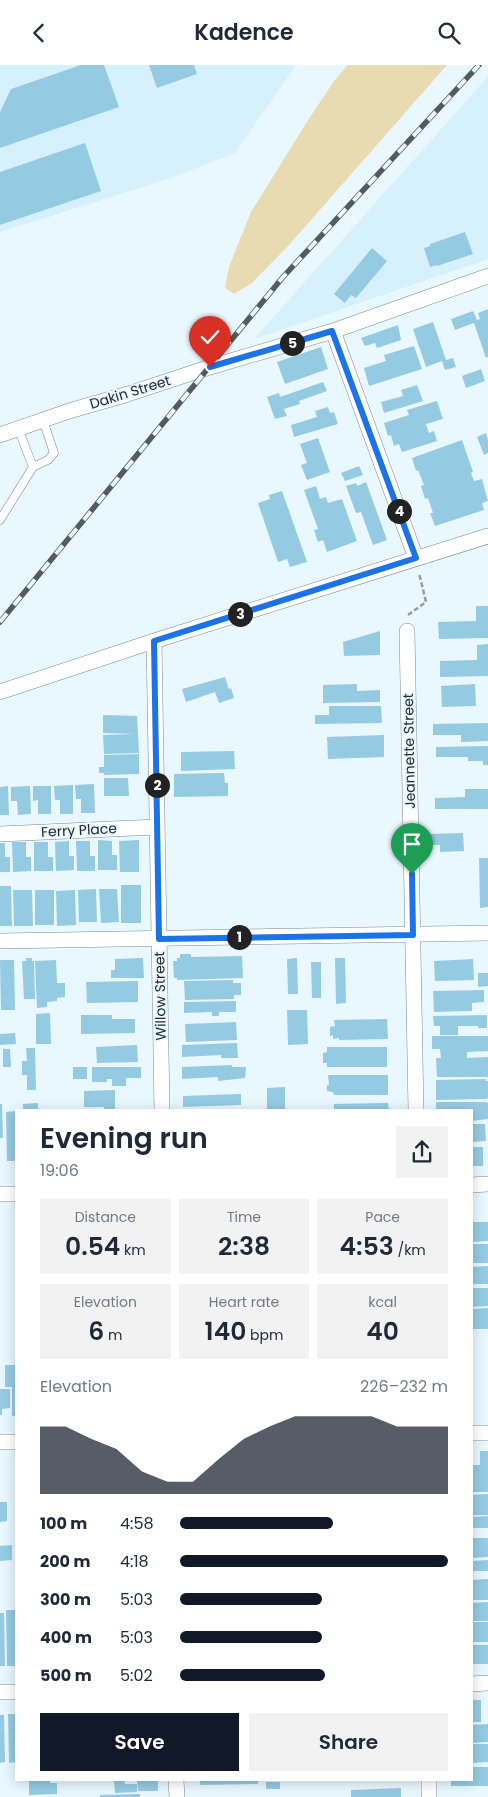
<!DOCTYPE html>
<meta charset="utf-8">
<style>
body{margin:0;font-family:Poppins,sans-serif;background:#f2f2f3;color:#1f2937;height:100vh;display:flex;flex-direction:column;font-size:19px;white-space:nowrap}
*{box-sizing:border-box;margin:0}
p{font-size:16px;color:#747a83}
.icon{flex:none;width:28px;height:28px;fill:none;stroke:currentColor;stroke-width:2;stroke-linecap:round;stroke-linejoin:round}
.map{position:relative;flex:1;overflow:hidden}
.side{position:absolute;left:15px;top:1044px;width:458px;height:672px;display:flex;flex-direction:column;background:#fff;border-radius:0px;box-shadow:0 2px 12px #0003}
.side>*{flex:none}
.pin{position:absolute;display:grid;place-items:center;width:42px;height:42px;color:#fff;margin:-51px -21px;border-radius:50% 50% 50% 0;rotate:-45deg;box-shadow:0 0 5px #0007}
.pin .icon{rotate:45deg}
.km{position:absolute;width:25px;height:25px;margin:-12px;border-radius:50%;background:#222;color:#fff;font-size:14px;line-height:25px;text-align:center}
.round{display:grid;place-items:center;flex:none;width:52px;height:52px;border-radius:0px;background:#f2f2f3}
.overview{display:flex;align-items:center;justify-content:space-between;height:85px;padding:0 25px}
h1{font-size:28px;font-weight:600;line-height:38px}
.stats{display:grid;grid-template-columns:repeat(3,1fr);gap:8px;height:85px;padding:5px 25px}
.stats div{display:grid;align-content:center;border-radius:0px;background:#f2f2f3;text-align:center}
.stats b{font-size:25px;font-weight:600}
.stats small{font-size:14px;font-weight:400}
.stats p{font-size:14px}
.chart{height:140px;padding:10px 25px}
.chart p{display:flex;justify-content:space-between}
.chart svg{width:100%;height:90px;margin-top:5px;fill:#111827;opacity:.7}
.button{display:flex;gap:10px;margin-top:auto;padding:10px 25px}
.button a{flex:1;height:58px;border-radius:0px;background:#111827;color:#fff;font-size:20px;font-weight:600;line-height:58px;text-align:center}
.button a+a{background:#f2f2f3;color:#1f2937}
ul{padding:0 25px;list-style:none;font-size:16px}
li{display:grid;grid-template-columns:80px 60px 1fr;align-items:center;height:38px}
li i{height:12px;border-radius:6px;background:#111827}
header{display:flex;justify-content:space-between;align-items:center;height:65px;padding:0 25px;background:#fff;font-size:22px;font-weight:600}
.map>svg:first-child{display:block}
</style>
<header><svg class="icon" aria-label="back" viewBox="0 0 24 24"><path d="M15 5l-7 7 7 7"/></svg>Kadence<svg class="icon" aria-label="search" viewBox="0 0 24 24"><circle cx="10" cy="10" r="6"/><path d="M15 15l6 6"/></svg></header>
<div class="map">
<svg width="488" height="1732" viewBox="0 0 488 1732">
<rect width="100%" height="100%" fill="#e9f7ff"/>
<path fill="#d6f0fd" d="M0 0H296L235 88 168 114 0 167Z
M488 11V194L254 274 484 16Z"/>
<path fill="#e8dbb1" d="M348 0H447L289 180 252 218 234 229 225 223 229 202 251 147 305 60 334 16Z"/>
<path fill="#95cae3" d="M81 0H104L119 42 0 83V47L11 24Z
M149 0H194L197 9 157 23Z
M85 78 101 126 0 160V107Z
M465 167 473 189 437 201V200L430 202 424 183 430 181V179Z
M372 183 387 196 356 233 351 230 345 238 334 229Z
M488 244V292L486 293 474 258 455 265 451 254 473 246 477 255 480 254 478 248Z
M433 257 446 295 453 293 456 302 445 305 442 296 426 302 413 264Z
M398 260 401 275 377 283 375 278 365 281 361 273Z
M414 281 422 304 369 321 364 303 386 296 384 290Z
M321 282 328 304 285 319 277 297Z
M481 304 485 316 466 323 462 311Z
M323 317 327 326 299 336 300 339 284 344 287 351 275 354 267 332 279 328 280 332Z
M417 320 423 336 384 348 381 337 403 331 401 325Z
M437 336 443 354 426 359 429 368 434 366 437 376 402 387 399 379 394 381 391 370 388 371 384 358 409 350 407 345Z
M328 342 330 348 334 347 338 359 294 372 291 360 317 352 315 346Z
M486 368 488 375V388L484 390 477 372Z
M318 373 330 407 307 415 301 400 307 398 300 379Z
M462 375 473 407 471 408 474 416 482 414 488 436 482 438 484 445 435 461 430 448H433L428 433 425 434 421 421 424 420 418 405 416 406 412 393Z
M359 401 363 410 345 416 341 408Z
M366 417 387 475 373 480 361 447 356 448 346 421 356 418 357 421Z
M316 421 320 434 326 432 328 438 342 434 357 476 327 487 323 475 318 477 314 465 318 464 304 425Z
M282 426 307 497 290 502 287 494 278 497 258 438 270 434 269 430Z
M476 541H488V573L439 574 438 557 476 556Z
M380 566V590L344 591 343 577Z
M488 579V611L440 612V596L477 595V580Z
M225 612 229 624 231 623 234 633 219 638 215 627 186 637 182 624Z
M357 619V626L380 625V637L323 638V620Z
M475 619 476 641 442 642 441 621Z
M329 641H381L382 658 315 659V650H329Z
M103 650 137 651 139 688 104 689 103 670 134 669 103 668Z
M488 658V676L461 677V670H433V659Z
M384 670V692L328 694 327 672Z
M488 681V700H483V696H468V692H436V682Z
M234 686 235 704 181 706V687Z
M139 689V709L104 710V708H99V702H104V690Z
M224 708 225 718H228V731L174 732V709Z
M104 713H128L129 731H104Z
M94 719 95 748H81V734H76L75 720Z
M73 720V749H60V735H55L54 721Z
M8 721 9 750H0V722Z
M30 721 31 749 18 750 17 736H11V722Z
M33 721H51V749H38V735L33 736Z
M465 724H488V744H435V733L465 732Z
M463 768 464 786 440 787V780H430L429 769Z
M98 775 112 776V790H117V805H98Z
M139 775V807H120L119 776Z
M69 776V791H74V805L56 806 55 777Z
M76 776H90V791H95V806H77Z
M12 777H26V792H31V806L13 807Z
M34 777H48V792H53V806H34Z
M0 778H5V792H10V807H0Z
M479 793H488V842L480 843Z
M121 820H141V858H121Z
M0 821H11L12 861H0Z
M96 824 97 857H79L78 825Z
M99 824H117L119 857 101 858Z
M13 825H32L33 861H14Z
M35 825H54V860H35Z
M75 825 76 860 57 861 56 826Z
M180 889H191V892L242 891 243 913 177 915V913H174L173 896H177V893H180Z
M26 893H32V896H34L35 934H24L22 896H26Z
M143 893 144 913H111V905H115V894Z
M297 893 298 929H288L287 894Z
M335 893H345L346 938 336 939Z
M473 894 474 915 435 916 434 896Z
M0 895H14L15 945H1Z
M56 895 57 918H65V932L57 933V936L47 937V942L37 943 35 896Z
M311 897H321V933H312Z
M478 908H488V921L478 922Z
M233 915V918H241V930H234V934L185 935 184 916Z
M138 916V937L87 938 86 917Z
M484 925V937L472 938V946L434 947 433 926Z
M236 936V947H219V951H212V947L184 948V937Z
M287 945H307L308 979 288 980Z
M50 948 51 979H36V949Z
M81 950H112V954H135V968L81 969Z
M487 950V963H478V961H458V970H440V961H434L433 951Z
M387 954 388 974 339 975V973L333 974V970L330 971V962L335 961 334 955Z
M236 957 237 975 186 977 185 959Z
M15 968 16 979 0 980V969Z
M432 971H488V986L467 987V993L488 992V1012H437L436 993H441L440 984H432Z
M237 978 238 993H221V990L182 992V980Z
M137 980 138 997 97 998 96 982Z
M327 982H387V1002H327V998H323V988L327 987Z
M26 983H35L36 1025H27V1010H22V996H27Z
M3 984H10L11 1002H3Z
M232 1000V1002H246L245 1013 218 1016V1012L182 1014V1002Z
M73 1002H87V1014H73Z
M92 1002H141V1013H126V1021H112V1014H107V1017H92Z
M328 1010H388V1030H334L333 1027 327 1026V1020H329Z
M486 1014V1016H488V1033L486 1034 436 1035V1015Z
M285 1022V1045H267V1023Z
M115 1025V1044H104V1042H84V1026Z
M241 1029V1040L183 1042V1031Z
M436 1037H486L488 1038V1054L471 1056V1045H436Z
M38 1038V1045H23V1039Z
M388 1038 389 1045H334V1039Z
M0 1039H2L3 1073H0Z
M16 1046V1096H7L6 1047Z
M471 1059H485L486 1076 471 1077Z
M471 1082H483V1101H471Z
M471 1157H488V1176L471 1177Z
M471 1179H488V1198H473V1191H471Z
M488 1201V1219H471V1202Z
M471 1223H488V1241L471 1242Z
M488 1243V1264H471V1244Z
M5 1300H16V1351H12V1322H5Z
M0 1324H10V1343L2 1344V1350H0Z
M480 1386H488V1427H471V1400H480Z
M488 1429V1450H471V1430Z
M0 1437H7V1456L0 1457Z
M488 1451V1463H471V1452Z
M471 1473H488V1492L471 1493Z
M12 1480V1495L0 1496V1481Z
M488 1495V1506H471V1496Z
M488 1514V1535H471V1515Z
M488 1537V1556H471V1538Z
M6 1545H16V1601H7Z
M0 1548H4L5 1601H0Z
M471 1557H488V1577H471Z
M471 1580H488V1599H471Z
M471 1635H481V1657H471Z
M8 1649H16V1697L9 1698Z
M0 1650H4L5 1697 0 1698Z
M488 1659V1677L471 1678V1660Z
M471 1679H488V1697L471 1698Z
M471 1702H488V1721H451V1715H471Z
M29 1715H50V1718H57V1729L29 1730Z
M114 1715H124L125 1719H137V1727L115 1728Z
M137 1715H158V1726H138Z
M200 1715H258V1719L200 1720Z
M266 1717H280V1724H266Z
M401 1723V1732H351V1725Z
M140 1729V1732H100V1730Z"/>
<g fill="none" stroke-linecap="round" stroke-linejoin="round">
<g stroke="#768c97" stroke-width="9">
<path id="service" d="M18 363 33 402
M0 455 33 402 48 395 54 388 43 355"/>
</g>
<g stroke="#768c97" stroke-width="16">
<path id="minor" d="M333 266 416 493
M0 370 69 346 128 329 210 302 333 266 488 211
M407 566 416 1045
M154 576 162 1045
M0 627 154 576 488 471
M0 769 157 762
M0 876 488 868
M471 1120 488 1119
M0 1129H16
M471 1368H488
M0 1377H16
M471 1619 488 1618
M0 1627H16
M176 1715 177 1732
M429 1715V1732"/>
</g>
<path stroke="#929ea4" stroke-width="2.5" stroke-dasharray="5 2.5" stroke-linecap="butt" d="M408 550 426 537 419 508"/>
<use href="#service" stroke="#fff" stroke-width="8"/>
<use href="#minor" stroke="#fff" stroke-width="15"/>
<g stroke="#515b60" stroke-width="5.5">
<path id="rail" d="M0 557 283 212 479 0"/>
</g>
<use href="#rail" stroke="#e9f7ff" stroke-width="4" stroke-dasharray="11" stroke-linecap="butt"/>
</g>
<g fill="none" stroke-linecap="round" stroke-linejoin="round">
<g stroke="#fff" stroke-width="10">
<path id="route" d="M210 302 332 266 416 493 154 576 159 874 413 870 412 809"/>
</g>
<use href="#route" stroke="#1a73e8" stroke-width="6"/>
</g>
<g text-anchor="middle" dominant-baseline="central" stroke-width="4" stroke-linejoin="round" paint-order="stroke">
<g font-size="14" fill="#232c30" stroke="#e9f7ff">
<text transform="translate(130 327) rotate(-17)">Dakin Street</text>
<text transform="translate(409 686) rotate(-91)">Jeannette Street</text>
<text transform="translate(79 765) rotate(-3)">Ferry Place</text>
<text transform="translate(160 931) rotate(-91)">Willow Street</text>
</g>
</g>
</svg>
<div class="pin" style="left:412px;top:809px;background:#1e9e55"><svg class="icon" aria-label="arrive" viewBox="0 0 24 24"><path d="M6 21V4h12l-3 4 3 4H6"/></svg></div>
<div class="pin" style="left:210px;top:302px;background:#d93025"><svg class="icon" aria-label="check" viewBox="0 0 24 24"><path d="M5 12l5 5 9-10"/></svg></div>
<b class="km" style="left:239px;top:872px">1</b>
<b class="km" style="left:157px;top:720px">2</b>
<b class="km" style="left:240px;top:549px">3</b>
<b class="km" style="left:399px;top:446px">4</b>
<b class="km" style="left:292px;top:278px">5</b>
<section class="side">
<div class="overview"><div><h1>Evening run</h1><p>19:06</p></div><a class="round"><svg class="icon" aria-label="share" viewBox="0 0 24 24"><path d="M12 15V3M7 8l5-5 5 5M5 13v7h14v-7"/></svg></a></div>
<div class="stats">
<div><p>Distance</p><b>0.54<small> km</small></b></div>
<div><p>Time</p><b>2:38</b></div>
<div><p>Pace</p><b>4:53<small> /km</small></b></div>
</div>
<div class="stats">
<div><p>Elevation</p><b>6<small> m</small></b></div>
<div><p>Heart rate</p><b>140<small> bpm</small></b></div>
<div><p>kcal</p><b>40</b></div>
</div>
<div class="chart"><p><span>Elevation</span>226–232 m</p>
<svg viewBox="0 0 160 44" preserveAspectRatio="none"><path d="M0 44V11L10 11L20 17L30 22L40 33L50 38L60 38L70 27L80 17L90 11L100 6L110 6L120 6L130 6L140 11L150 11L160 11V44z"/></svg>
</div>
<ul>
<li><b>100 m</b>4:58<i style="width:57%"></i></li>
<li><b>200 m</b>4:18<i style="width:100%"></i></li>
<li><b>300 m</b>5:03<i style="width:53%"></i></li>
<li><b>400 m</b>5:03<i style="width:53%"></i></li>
<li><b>500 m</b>5:02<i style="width:54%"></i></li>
</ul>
<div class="button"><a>Save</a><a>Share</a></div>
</section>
</div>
